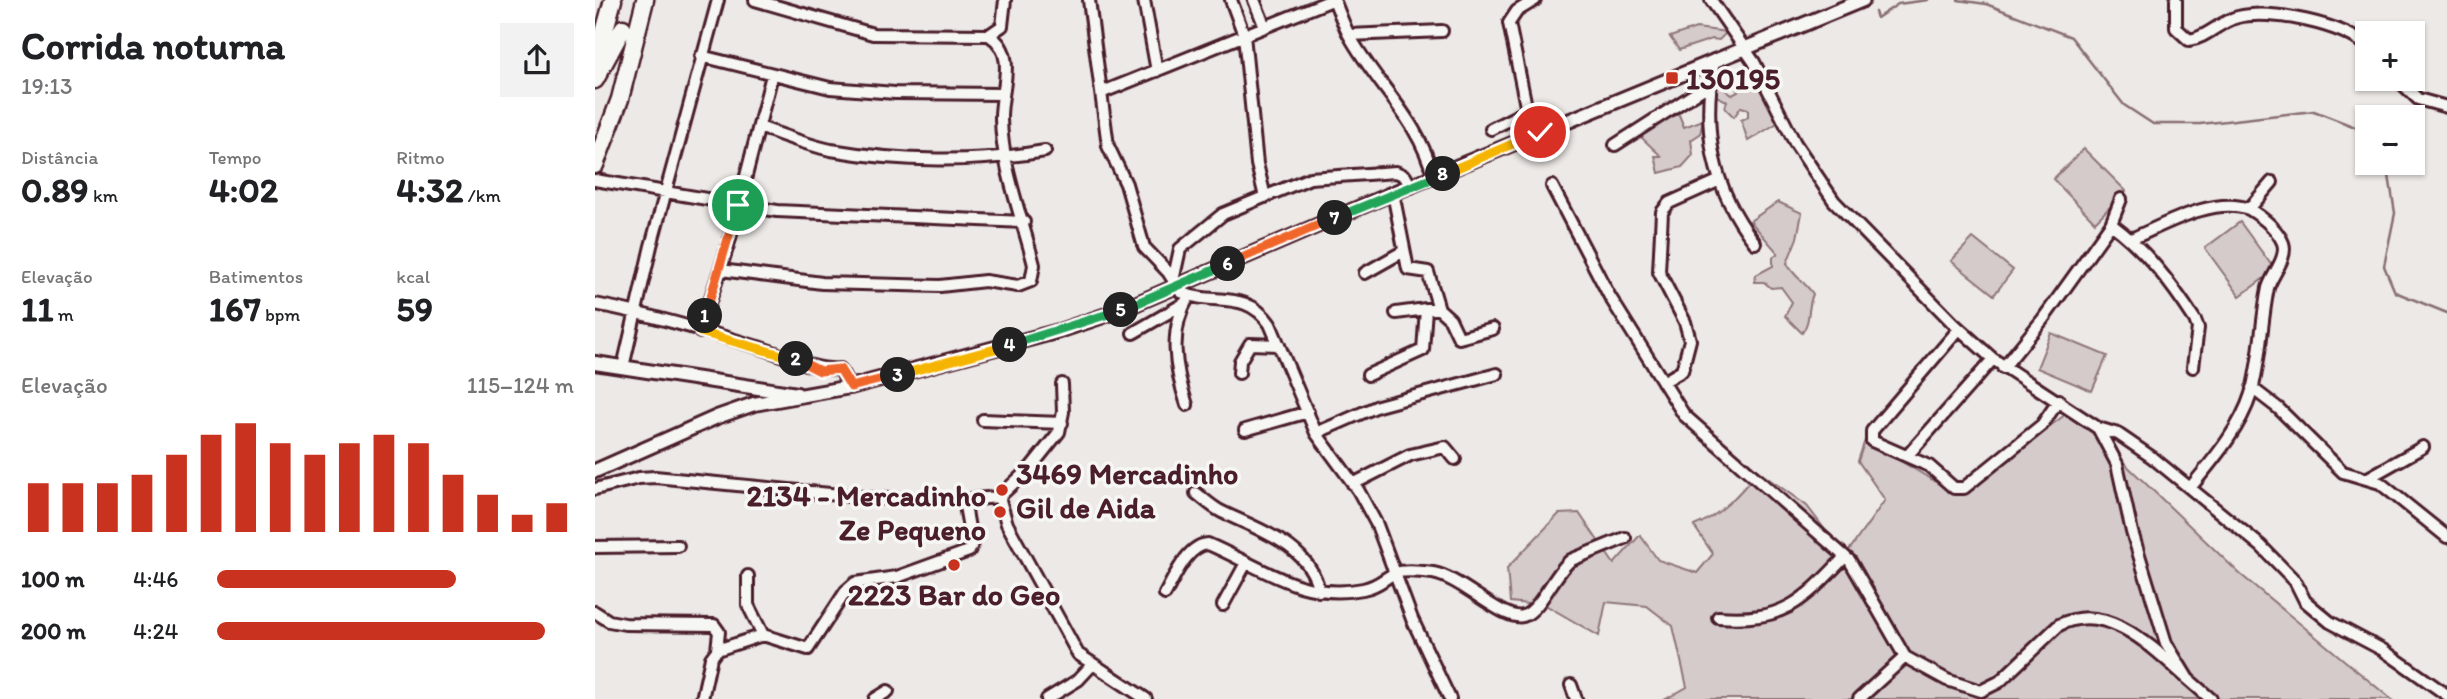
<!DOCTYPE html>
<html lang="pt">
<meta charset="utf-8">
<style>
body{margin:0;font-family:Itim,sans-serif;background:#f2f2f2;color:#202124;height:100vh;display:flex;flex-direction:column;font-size:26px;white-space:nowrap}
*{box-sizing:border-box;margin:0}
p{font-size:23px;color:#757577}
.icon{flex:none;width:38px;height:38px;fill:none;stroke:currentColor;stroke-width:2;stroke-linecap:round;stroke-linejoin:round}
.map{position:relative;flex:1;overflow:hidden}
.panel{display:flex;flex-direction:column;background:#fff;width:595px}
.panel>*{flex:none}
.controls{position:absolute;left:1760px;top:21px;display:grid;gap:14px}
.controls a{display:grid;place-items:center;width:70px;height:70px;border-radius:0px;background:#fff;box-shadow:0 2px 5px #0004;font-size:35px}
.pin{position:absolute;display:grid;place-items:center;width:60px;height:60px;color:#fff;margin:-30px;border:4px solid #fff;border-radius:50%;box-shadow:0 2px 7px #0007}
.km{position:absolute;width:35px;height:35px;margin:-18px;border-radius:50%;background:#222;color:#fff;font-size:19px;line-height:35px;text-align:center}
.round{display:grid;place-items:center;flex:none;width:74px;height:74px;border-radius:0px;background:#f2f2f2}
.overview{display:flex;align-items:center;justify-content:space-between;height:119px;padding:0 21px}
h1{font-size:38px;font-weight:700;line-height:52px}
.metrics{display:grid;grid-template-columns:repeat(3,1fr);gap:10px;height:119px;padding:7px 21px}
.metrics div{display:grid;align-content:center}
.metrics b{font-size:35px;font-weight:700}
.metrics small{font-size:19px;font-weight:400}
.metrics p{font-size:19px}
.chart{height:196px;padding:14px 21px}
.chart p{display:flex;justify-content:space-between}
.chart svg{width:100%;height:126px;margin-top:7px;stroke:#c8321e;stroke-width:6}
ul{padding:0 21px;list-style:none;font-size:23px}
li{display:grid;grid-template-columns:112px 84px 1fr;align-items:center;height:52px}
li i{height:18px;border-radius:9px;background:#c8321e}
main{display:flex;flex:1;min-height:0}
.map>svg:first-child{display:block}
</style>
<main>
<section class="panel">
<div class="overview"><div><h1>Corrida noturna</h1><p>19:13</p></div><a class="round"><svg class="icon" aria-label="share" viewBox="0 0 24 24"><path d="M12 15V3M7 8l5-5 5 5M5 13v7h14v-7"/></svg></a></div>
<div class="metrics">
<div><p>Distância</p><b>0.89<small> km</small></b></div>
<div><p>Tempo</p><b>4:02</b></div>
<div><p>Ritmo</p><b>4:32<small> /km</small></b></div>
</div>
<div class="metrics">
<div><p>Elevação</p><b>11<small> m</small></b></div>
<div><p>Batimentos</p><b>167<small> bpm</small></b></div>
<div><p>kcal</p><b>59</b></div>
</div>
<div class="chart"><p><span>Elevação</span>115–124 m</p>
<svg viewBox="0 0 160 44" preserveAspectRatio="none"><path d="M5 44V27M15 44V27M25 44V27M35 44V24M45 44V17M55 44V10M65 44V6M75 44V13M85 44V17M95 44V13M105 44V10M115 44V13M125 44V24M135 44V31M145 44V38M155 44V34"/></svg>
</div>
<ul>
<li><b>100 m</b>4:46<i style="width:67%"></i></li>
<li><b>200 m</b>4:24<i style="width:92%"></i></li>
</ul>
</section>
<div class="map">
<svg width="1852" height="699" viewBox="0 0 1852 699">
<rect width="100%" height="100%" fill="#ece9e6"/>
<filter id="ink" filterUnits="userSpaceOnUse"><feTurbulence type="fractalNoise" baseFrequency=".0143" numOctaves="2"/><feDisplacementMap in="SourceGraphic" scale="14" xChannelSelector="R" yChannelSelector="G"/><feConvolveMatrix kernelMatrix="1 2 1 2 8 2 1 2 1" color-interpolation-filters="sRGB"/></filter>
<g filter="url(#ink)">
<path fill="#d4cbca" stroke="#8f757a" stroke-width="2" d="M1101 28 1132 32 1124 40 1117 39 1084 50 1075 37Z
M1120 82 1137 95 1143 92 1139 84 1151 88 1165 85 1184 122 1153 141 1146 120 1153 117V109L1146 107 1139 117 1130 108 1132 101 1117 94Z
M1082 110 1089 127 1108 120 1105 134 1096 140 1098 155 1087 167 1064 173 1060 156H1066L1047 138 1049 131Z
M1489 149 1531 191 1500 222 1458 179Z
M1183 202 1207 213 1202 238 1192 263C1197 275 1210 282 1218 294 1212 308 1216 321 1207 333L1190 316 1197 302 1186 287 1176 288 1169 282H1160L1161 275 1178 266V257L1183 253 1155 221Z
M1645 222 1680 270 1645 296 1610 248Z
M1378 238 1418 270 1399 295 1356 261Z
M1456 333 1512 356 1497 391 1442 368Z
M1475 411 1645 574 1796 699H1071L1092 687 1078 626 1052 606 1011 602 1004 636 952 606 915 602 912 568 964 514 984 513 1019 564 1045 535 1063 560 1102 573 1118 554 1099 526C1125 516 1146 492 1163 471L1212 506 1250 556 1290 500 1263 461 1270 440 1363 495Z"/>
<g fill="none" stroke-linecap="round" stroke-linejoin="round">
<path stroke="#886e73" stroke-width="2.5" d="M1363 0 1391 4 1476 37 1529 105 1558 124H1605L1719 111 1760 127 1773 142
M1280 12 1282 18 1303 4 1333 0
M1792 163 1800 213 1789 266 1800 292 1852 313"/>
<g stroke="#4a1f2b" stroke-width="16">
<path id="minor" d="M160 0 278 34 394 35
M494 0 513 146 531 184 549 247 573 272 586 292C618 307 650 288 675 324L721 433 763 490 782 525 817 619 855 699
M549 0 562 71
M636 0 649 35 662 164 670 197
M659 0 670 27
M739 0C744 11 748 24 754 35 782 86 824 119 839 178
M1116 0 1159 62 1200 143 1239 201 1359 324 1398 359 1503 428 1522 464 1537 532 1571 643 1593 679 1616 699
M1581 0V28L1594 40C1612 38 1625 21 1643 17 1676 9 1748 24 1773 47
M394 35 407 26 410 0
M754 35 847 31
M106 56 235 88 300 93 407 94
M1119 60C1107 129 1116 187 1160 243
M1802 79 1823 99 1852 107
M508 92 737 0
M164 127C188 135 212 145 236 150 305 162 382 163 450 151
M896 129 932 111 914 23 922 11 940 0
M1020 145 1115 84
M0 180 182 211 429 222
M957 186 1015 297 1089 415 1255 561 1310 657 1352 680 1386 691 1404 682 1464 625C1513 600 1560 650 1593 679
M798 193 813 269 833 272 844 309 855 319 864 338 898 329
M1516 224C1551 250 1576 283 1600 320L1603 328 1598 367
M1536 239C1569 225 1618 196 1654 209L1677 182
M126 270 227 283 345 286 390 281 423 286 436 281 439 265C427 217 407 168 406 119 405 90 424 54 394 35
M770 273 809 251
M578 281 585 249 628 214 715 178 801 172 810 176 816 187
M0 304C54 314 110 331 163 347 190 355 218 371 245 369L255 387
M801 313 831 309
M1364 329 1277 431V441L1334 466 1359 488H1369L1447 425 1464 400
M105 332 134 242 177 75
M538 333 590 303
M28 367 56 246 123 0
M1408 368 1448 319 1516 224 1526 199
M644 373 645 361 655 344 684 345
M773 375 828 350 831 309H844
M1068 382 1087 371 1095 340 1090 322 1064 272 1067 212 1074 203 1123 181
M1657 388 1683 408 1748 472 1785 483 1852 537
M592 405C580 369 573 330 594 296
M388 420 467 423
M1503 428 1523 434 1558 458 1666 546 1700 581 1710 601 1735 622 1788 650 1852 695
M650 430 713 412
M721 433 783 406 902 374
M1313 455 1398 359
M1773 478 1828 447
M758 484 815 455 850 447 860 459
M1595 488C1618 460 1645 429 1656 394 1666 359 1666 322 1673 288 1677 274 1693 258 1688 243 1682 228 1667 217 1654 209
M0 489 44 478 60 477 276 498 369 500 404 497 436 467 464 432 468 412 467 384
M601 493C609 499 617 507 627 512 664 530 715 545 724 591
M404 497 412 524 483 654 551 699
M0 547 83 546
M153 576V605L168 635
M570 594C579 578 592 545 613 544 667 567 706 601 768 589 787 585 789 577 801 573 809 570 830 572 838 573 867 578 907 621 928 616 945 611 960 572 976 560L1030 538
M628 605 651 563
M0 612 14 621 30 624 119 625 124 632 122 650
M1123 617C1189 622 1207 602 1250 557
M976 685 981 699
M107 699 116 658 122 650 168 635 213 649 251 591 260 583 302 577 374 551 377 545 369 500
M280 699 293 691
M452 699 483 680 497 665
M1264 699 1310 657"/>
</g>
<g stroke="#4a1f2b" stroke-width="18">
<path id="major" d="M0 363 202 394
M0 471 122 417 159 404 255 387 464 331 526 310 798 193 1268 0"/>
</g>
<g stroke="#4a1f2b" stroke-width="21">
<path id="highway" d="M0 65 18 0
M0 80 28 28
M0 165 25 99 50 0"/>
</g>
<use href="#minor" stroke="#f6f6f2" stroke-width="10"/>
<use href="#major" stroke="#f6f6f2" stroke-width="12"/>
<use href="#highway" stroke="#f6f6f2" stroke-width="16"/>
</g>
</g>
<g fill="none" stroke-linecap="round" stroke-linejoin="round" filter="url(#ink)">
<g stroke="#fff" stroke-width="14">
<path id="split-1" d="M110 316 143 205"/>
</g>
<g stroke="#fff" stroke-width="14">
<path id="split-2" d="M110 316 105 332 201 359"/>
</g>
<g stroke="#fff" stroke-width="14">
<path id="split-3" d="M201 359 225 371 245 369 256 387 303 375"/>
</g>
<g stroke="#fff" stroke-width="14">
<path id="split-4" d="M303 375 415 345"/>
</g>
<g stroke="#fff" stroke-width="14">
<path id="split-5" d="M415 345 526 310"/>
</g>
<g stroke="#fff" stroke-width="14">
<path id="split-6" d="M526 310 633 264"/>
</g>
<g stroke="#fff" stroke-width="14">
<path id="split-7" d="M633 264 740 218"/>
</g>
<g stroke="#fff" stroke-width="14">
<path id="split-8" d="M740 218 848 174"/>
</g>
<g stroke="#fff" stroke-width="14">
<path id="split-9" d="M848 174 945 132"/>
</g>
<use href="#split-1" stroke="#f0652b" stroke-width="9"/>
<use href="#split-2" stroke="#f5b400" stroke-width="9"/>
<use href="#split-3" stroke="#f0652b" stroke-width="9"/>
<use href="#split-4" stroke="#f5b400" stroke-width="9"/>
<use href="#split-5" stroke="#22a559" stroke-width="9"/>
<use href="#split-6" stroke="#22a559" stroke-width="9"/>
<use href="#split-7" stroke="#f0652b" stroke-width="9"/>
<use href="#split-8" stroke="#22a559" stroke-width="9"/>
<use href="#split-9" stroke="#f5b400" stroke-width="9"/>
</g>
<g fill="#c8321e" stroke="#f6f6f2" stroke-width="2.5">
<rect x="1070" y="71" width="14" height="14" rx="3.5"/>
<circle cx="407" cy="490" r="7"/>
<circle cx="405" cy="512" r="7"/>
<circle cx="359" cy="565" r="7"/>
</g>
<g text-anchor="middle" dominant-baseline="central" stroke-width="7" stroke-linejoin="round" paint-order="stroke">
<g font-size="30" font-weight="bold" fill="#4a1f2b" stroke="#f6f6f2" text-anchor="start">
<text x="1091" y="78">130195</text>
<text x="421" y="473">3469 Mercadinho<tspan x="421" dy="34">Gil de Aida</tspan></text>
<text x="391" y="495" text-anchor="end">2134 - Mercadinho<tspan x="391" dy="34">Ze Pequeno</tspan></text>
<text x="359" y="594" text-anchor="middle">2223 Bar do Geo</text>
</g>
</g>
</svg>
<div class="controls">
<a>+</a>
<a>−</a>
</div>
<div class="pin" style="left:143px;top:205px;background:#1e9e55"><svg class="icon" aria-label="arrive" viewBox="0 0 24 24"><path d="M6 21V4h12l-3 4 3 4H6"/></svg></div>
<div class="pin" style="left:945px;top:132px;background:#d93025"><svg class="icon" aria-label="check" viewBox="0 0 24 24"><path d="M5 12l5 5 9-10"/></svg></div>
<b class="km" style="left:110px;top:316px">1</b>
<b class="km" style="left:201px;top:359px">2</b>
<b class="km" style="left:303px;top:375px">3</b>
<b class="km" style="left:415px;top:345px">4</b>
<b class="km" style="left:526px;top:310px">5</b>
<b class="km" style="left:633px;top:264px">6</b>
<b class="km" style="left:740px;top:218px">7</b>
<b class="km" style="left:848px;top:174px">8</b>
</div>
</main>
